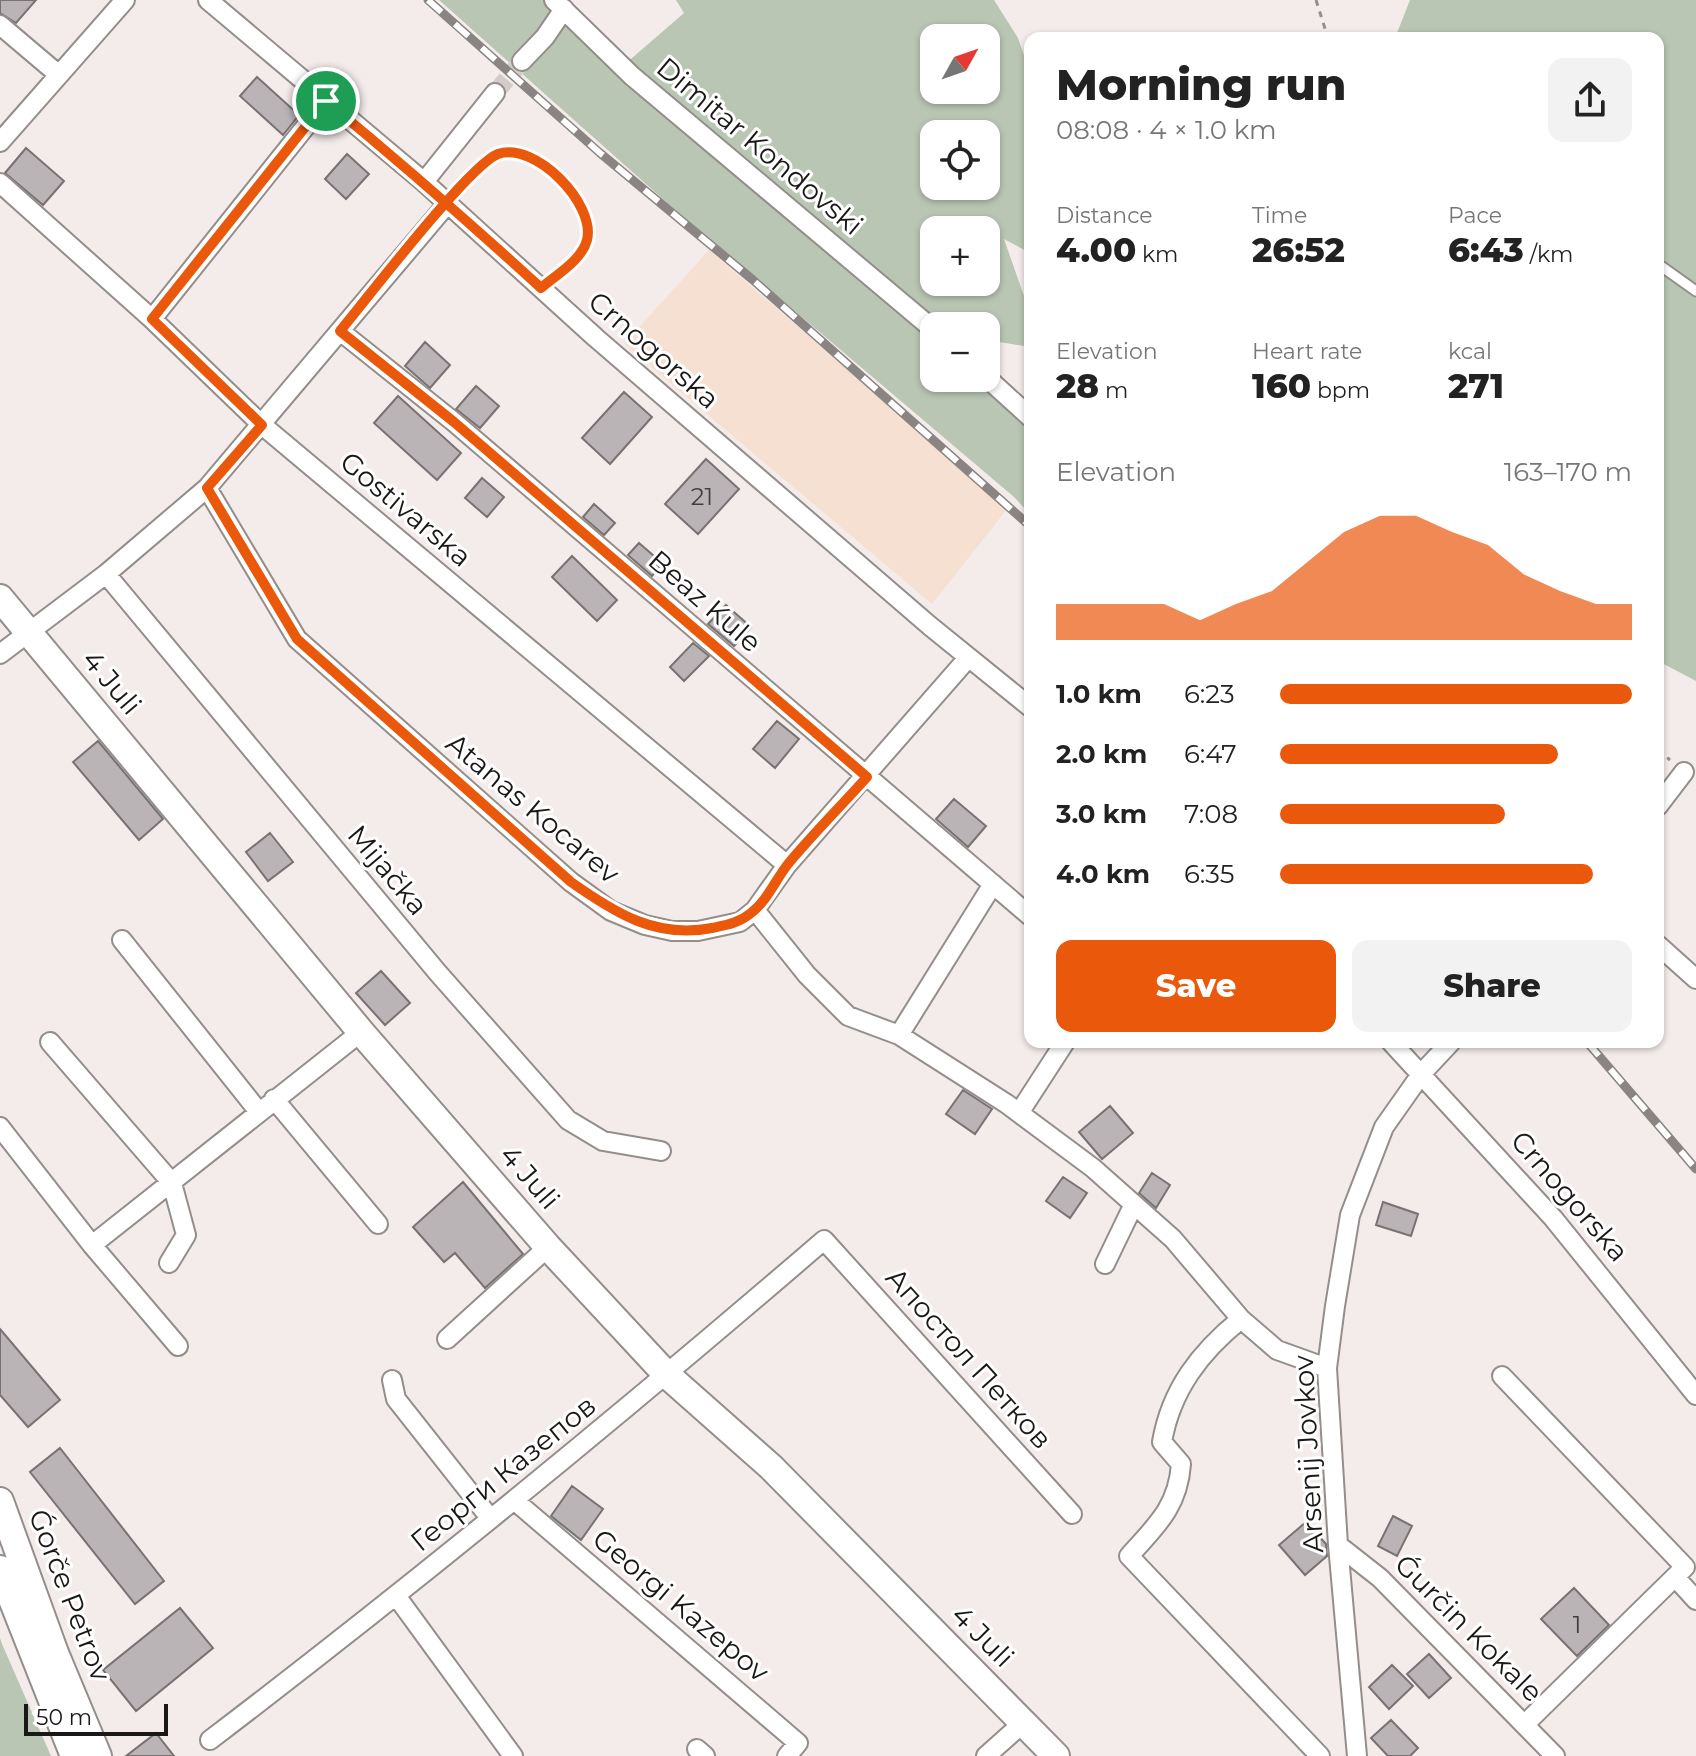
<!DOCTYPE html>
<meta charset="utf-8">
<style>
body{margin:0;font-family:Montserrat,sans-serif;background:#f2f2f2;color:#222;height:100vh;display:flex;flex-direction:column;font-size:30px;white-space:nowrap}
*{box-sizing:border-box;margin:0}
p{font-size:26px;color:#767676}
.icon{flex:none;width:44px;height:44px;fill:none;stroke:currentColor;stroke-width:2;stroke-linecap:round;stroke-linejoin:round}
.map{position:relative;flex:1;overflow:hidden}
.panel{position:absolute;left:1024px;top:32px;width:640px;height:1016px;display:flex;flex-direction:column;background:#fff;border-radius:16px;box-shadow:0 2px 6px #0004}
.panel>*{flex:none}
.needle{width:52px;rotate:50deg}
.controls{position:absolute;left:920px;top:24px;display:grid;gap:16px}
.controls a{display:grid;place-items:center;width:80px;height:80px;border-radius:16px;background:#fff;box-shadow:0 2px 6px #0004;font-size:40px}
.scale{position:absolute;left:24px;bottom:20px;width:144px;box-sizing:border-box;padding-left:8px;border:4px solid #1a1817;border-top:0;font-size:22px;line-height:28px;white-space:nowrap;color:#1a1817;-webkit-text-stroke:6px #fff;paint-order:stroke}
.pin{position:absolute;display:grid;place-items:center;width:68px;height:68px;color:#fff;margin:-34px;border:4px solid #fff;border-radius:50%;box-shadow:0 2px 8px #0007}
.round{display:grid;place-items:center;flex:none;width:84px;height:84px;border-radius:16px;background:#f2f2f2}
.headline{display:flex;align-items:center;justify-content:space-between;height:136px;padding:0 32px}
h1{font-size:44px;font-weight:800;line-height:60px}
.stats{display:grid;grid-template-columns:repeat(3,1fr);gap:12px;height:136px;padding:8px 32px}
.stats div{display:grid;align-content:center}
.stats b{font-size:34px;font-weight:800}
.stats small{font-size:22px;font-weight:400}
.stats p{font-size:22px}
.chart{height:224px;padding:16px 32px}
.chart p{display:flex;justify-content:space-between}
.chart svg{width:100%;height:144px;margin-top:8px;fill:#ea580c;opacity:.7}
.button{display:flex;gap:16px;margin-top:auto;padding:16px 32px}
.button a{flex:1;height:92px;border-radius:16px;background:#ea580c;color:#fff;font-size:32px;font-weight:800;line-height:92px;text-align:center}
.button a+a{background:#f2f2f2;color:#222}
ul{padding:0 32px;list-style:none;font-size:26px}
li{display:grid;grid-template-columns:128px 96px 1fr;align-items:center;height:60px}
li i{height:20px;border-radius:10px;background:#ea580c}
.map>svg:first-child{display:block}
</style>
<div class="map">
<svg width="1696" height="1756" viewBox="0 0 1696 1756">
<rect width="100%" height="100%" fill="#f4ecea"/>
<path fill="#f5e0d1" d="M709 250 1008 508 932 604 624 344Z"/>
<path fill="#b9c6b3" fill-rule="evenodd" d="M439 0H546L617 71 684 13 676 0H994L1018 38 1030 73V253L1004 239 1025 299 1030 303V347L986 340V326H934V378H970L1030 426V514L1014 497 665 201ZM934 38H986V90H934ZM934 134H986V186H934ZM934 230H986V282H934Z
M1410 0H1696V681L1658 661V38H1395Z
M0 1638 2 1644 51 1756H0Z"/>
<path fill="#bab4b7" stroke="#787275" stroke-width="2" d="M0 0H36L16 23 0 13Z
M257 77 299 115 283 135 240 96Z
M26 148 64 181 43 205 5 173Z
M347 154 369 174 346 199 325 179Z
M425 342 450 365 430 388 405 366Z
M476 386 499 406 480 428 456 409Z
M624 392 652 417 610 464 582 438Z
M398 396 461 453 437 480 374 423Z
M706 459 739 489 698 534 665 504Z
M482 478 504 497 487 517 465 498Z
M594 504 615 523 604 535 583 517Z
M639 543 662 563 652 576 628 555Z
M572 556 617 600 597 621 552 577Z
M726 605 751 627 734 646 708 624Z
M693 643 709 656 684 681 670 667Z
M777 721 799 739 775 768 753 749Z
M98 741 163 819 139 840 73 762Z
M954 799 986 826 968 847 936 819Z
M270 833 293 862 268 881 246 852Z
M381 971 410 1003 385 1025 356 993Z
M963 1090 992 1109 975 1134 946 1114Z
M1110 1106 1133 1133 1102 1159 1079 1132Z
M1152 1173 1170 1185 1156 1208 1139 1193Z
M1063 1177 1087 1193 1070 1218 1046 1201Z
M463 1182 523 1254 485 1288 455 1253 444 1262 413 1227Z
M1383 1202 1418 1214 1411 1236 1376 1225Z
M0 1329 60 1400 28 1427 0 1395Z
M60 1448 164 1581 135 1604 30 1472Z
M572 1486 603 1509 581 1540 551 1516Z
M1393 1516 1412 1526 1397 1556 1378 1546Z
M1306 1522 1326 1544 1327 1556 1305 1575 1279 1545Z
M1574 1588 1609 1625 1577 1656 1541 1619Z
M180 1608 213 1648 136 1711 103 1670Z
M1429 1654 1451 1678 1429 1698 1407 1674Z
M1392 1665 1413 1686 1389 1709 1369 1687Z
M1391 1720 1418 1748 1410 1756H1388L1371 1738Z
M156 1733 174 1756H126Z"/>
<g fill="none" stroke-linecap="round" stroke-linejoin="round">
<path stroke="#d3ccca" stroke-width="18" stroke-dasharray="18 9" stroke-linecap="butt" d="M495 93 522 61"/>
<g stroke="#948e8b" stroke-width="13">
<path id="lane" d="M448 203C461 188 478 164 496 155 533 136 601 209 585 246 578 262 555 276 541 288
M1658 264 1696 291"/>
</g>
<g stroke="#948e8b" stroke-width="22">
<path id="street" d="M208 0 424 182 596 338 930 626 1030 707
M554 0 632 76 934 330
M0 25 59 75
M522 61 545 37 564 9
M0 142 125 0
M424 182 495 93
M0 183 152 319 262 425 787 865
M152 319 326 101
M340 331 454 422 1030 916
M986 377 1030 417
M207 488 297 639 571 882 611 911 645 925 672 931H698L740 922 755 910 787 865 968 658
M106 574 438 973 568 1120 603 1141 661 1151
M0 654 106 574 207 488 448 203
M1658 806 1684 772
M755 910 807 975 848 1016 899 1035 1007 1104 1093 1168 1173 1239 1241 1319 1277 1350 1327 1368
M122 940 259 1112
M1658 945 1696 979
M899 1035 993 884
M50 1042 172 1183 186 1235 169 1263
M1391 1042 1553 1218 1696 1395
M274 1099 378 1224
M1019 1113 1065 1042
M0 1127 92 1245 178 1346
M92 1245 361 1032
M1105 1264 1133 1206
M1241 1319C1200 1352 1171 1390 1162 1442L1181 1464C1178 1507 1156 1526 1129 1556L1320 1756
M447 1339 548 1247
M1502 1376 1685 1567 1525 1724
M392 1380 396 1399 490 1518
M514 1500 798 1743 787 1756
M1338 1545 1380 1578 1555 1756
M1675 1577 1696 1600
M397 1597 513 1756
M210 1740C420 1580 623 1413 824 1240L1072 1514
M697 1749 705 1756
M986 1756 1023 1723
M1357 1756 1338 1545 1327 1368 1335 1306 1350 1215 1384 1127 1422 1073 1451 1042"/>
</g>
<g stroke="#948e8b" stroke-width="30">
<path id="secondary" d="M0 598 361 1032 548 1247 667 1375 771 1467 1056 1756
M0 1501 55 1653 98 1756
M0 1569 74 1756"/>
</g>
<path stroke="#948f8e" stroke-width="3" stroke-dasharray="6 6" stroke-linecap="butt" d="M1316 0 1328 38
M1658 750 1670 760"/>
<use href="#lane" stroke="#fff" stroke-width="9"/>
<use href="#street" stroke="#fff" stroke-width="18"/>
<use href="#secondary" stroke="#fff" stroke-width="26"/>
<g stroke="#8a8483" stroke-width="9">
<path id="rail" d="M428 0 600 153 753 280 1030 526
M1587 1042 1696 1169"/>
</g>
<use href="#rail" stroke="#fff" stroke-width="6" stroke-dasharray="18" stroke-linecap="butt"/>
</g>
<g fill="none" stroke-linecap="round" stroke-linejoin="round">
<g stroke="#fff" stroke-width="16">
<path id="route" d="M326 101 152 319 262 425 207 488 297 639 571 882C615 913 656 939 712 928 727 925 739 923 751 913 767 901 776 879 788 864 813 834 841 806 867 777L454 422 340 331C366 300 469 165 498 154 535 141 596 204 587 240 582 260 556 275 541 288 471 224 400 162 326 101"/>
</g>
<use href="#route" stroke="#ea580c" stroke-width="10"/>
</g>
<g text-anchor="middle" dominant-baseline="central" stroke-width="6" stroke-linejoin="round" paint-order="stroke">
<g font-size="24" fill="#423f3f">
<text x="702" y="496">21</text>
<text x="1577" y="1624">1</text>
</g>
<g font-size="28" fill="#1a1817" stroke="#fff">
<text transform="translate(760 146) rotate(40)">Dimitar Kondovski</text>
<text transform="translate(654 350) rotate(41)">Crnogorska</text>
<text transform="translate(406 509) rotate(40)">Gostivarska</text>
<text transform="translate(705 601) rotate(41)">Beaz Kule</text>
<text transform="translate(112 682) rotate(50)">4 Juli</text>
<text transform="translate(533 808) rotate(40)">Atanas Kocarev</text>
<text transform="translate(388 870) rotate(50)">Mijačka</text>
<text transform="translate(530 1177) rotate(49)">4 Juli</text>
<text transform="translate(1570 1196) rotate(49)">Crnogorska</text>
<text transform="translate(969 1358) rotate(48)">Апостол Петков</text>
<text transform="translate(1308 1454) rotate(-93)">Arsenij Jovkov</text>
<text transform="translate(503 1473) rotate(-39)">Георги Казепов</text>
<text transform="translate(70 1595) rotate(69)">Ǵorče Petrov</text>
<text transform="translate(681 1605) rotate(40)">Georgi Kazepov</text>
<text transform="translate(1469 1628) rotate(45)">Ǵurčin Kokale</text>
<text transform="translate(983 1636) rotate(45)">4 Juli</text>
</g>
</g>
</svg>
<div class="controls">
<a><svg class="needle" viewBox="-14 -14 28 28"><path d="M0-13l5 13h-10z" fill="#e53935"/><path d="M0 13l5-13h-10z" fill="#767676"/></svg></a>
<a><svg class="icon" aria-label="locate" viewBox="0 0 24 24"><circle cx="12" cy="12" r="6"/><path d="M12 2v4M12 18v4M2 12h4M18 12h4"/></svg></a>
<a>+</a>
<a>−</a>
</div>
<div class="scale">50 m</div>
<div class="pin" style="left:326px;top:101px;background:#1e9e55"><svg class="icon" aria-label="arrive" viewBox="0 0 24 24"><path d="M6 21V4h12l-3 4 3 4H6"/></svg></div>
<section class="panel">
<div class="headline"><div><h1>Morning run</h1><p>08:08 · 4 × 1.0 km</p></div><a class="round"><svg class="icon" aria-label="share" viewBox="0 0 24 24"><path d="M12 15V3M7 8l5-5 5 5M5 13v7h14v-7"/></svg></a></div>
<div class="stats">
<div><p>Distance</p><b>4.00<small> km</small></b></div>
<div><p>Time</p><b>26:52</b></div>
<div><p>Pace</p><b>6:43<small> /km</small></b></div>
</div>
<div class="stats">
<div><p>Elevation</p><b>28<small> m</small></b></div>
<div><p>Heart rate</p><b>160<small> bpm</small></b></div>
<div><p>kcal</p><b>271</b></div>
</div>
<div class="chart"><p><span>Elevation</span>163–170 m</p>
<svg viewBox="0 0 160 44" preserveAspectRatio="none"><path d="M0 44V33L10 33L20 33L30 33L40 38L50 33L60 29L70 20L80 11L90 6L100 6L110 11L120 15L130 24L140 29L150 33L160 33V44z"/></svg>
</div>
<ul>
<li><b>1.0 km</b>6:23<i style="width:100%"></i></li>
<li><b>2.0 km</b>6:47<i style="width:79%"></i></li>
<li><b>3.0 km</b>7:08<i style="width:64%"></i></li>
<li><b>4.0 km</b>6:35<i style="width:89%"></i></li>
</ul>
<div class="button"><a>Save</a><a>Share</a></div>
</section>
</div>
